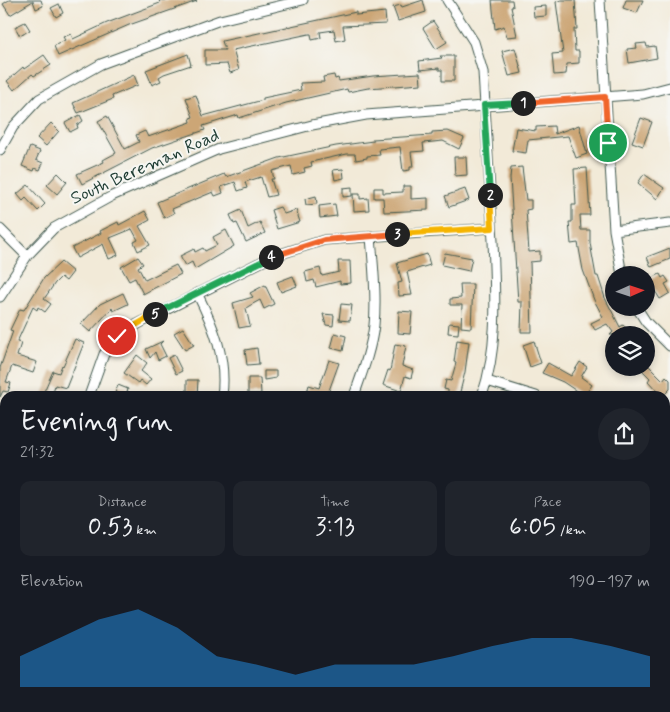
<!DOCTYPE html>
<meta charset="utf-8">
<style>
body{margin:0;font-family:Mynerve,sans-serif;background:#20242c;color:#f1f3f6;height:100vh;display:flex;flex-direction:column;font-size:19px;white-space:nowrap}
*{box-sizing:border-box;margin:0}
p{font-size:16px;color:#9ea1a6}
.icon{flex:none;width:28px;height:28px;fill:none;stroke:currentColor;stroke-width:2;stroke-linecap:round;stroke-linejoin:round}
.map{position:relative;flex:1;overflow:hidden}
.details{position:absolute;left:0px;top:391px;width:670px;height:321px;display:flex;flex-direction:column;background:#171b24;border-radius:15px 15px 0 0;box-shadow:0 2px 8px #0003}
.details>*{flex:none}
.needle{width:32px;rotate:87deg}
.tools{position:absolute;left:605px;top:266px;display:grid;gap:10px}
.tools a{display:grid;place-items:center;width:50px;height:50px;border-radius:50%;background:#171b24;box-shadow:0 2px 8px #0003;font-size:25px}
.pin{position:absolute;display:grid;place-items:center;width:42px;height:42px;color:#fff;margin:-21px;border:2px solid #fff;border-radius:50%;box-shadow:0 1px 5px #0007}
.km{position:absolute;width:25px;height:25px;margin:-12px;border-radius:50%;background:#222;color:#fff;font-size:14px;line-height:25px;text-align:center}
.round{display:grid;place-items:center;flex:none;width:52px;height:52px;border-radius:26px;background:#20242c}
.headline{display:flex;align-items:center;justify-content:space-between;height:85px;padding:0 20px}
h1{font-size:28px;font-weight:600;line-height:38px}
.stats{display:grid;grid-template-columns:repeat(3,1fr);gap:8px;height:85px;padding:5px 20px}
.stats div{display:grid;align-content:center;border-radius:10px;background:#20242c;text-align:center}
.stats b{font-size:25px;font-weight:600}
.stats small{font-size:14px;font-weight:400}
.stats p{font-size:14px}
.chart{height:140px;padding:10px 20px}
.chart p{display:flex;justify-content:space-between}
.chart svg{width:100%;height:90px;margin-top:5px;fill:#1f6fb2;opacity:.7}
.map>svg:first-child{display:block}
</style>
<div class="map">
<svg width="670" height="712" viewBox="0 0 670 712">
<rect width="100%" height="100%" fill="#f6f6f2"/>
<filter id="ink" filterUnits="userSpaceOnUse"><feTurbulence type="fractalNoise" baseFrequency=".02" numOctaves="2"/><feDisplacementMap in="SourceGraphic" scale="10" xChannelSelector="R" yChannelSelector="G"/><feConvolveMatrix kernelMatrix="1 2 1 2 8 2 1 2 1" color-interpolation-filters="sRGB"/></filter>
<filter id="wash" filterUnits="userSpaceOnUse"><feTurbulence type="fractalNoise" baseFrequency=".0096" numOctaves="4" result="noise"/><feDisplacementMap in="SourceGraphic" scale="20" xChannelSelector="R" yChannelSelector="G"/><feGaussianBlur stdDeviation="1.12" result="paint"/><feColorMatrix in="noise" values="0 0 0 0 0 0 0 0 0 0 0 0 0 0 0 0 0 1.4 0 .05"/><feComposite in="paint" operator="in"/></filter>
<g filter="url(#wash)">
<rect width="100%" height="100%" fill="#f2ead8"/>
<g id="blocks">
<path fill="#cca676" d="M9 0H41L43 6 36 9 33 1 10 15 3 4Z
M159 0 197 1 129 25 58 56 54 46 65 40 63 37 71 34 73 39 107 23 160 3Z
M423 0 426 12 398 21 393 7 401 5 402 7Z
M492 0H512L513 7H511L517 36 507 37 504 26 495 29Z
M561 0H575L577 29H574L575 51H579V63L567 64 566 74 554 75 552 54 563 53 556 2Z
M626 0H643L637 13 623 8Z
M59 4 63 13 56 17 51 8Z
M546 6V16L534 17 533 7Z
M356 12V15L385 12 386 24 343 26 345 39 336 41 334 30 320 32 321 38 312 40 311 34H309L233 50 239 70 230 73 227 64 205 65V50H225L222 41Z
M433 21 447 42 436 49 423 28Z
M25 22 30 30 20 36 15 27Z
M646 43 647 47 655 46 657 58 629 63 627 49 637 48 636 44Z
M515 48 522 73 509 76 502 51Z
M188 54 191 65 164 74 159 77 161 81 152 85 146 70Z
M44 55 51 65 34 76 32 74 14 90 7 81 23 67 24 69Z
M440 56H454V81H442V70H439V68L420 70 419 61 442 58Z
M420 73 421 84 368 88 348 92 347 89 286 103 239 118 238 115 203 126 205 130 152 148 82 184 77 174 104 162 103 160 116 153 98 121 107 116 125 149 139 142 136 135 145 131 148 137 191 122 190 118 193 117 186 98 196 95 203 116 263 100V98L301 90 300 83 324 82 323 77 334 75 335 79 338 78 339 81 373 76Z
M134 75 138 85 112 96 113 99 78 113 73 103Z
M80 115 83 121 77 125 78 128 70 132 65 123Z
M641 118 652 122 643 146 632 142Z
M51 123 59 131 46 146 37 138Z
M579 125 587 154 576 158 568 136 528 140 526 153 512 151 516 128 536 131V127L554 126 555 134Z
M448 131 464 138 459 149 443 141 423 143 424 151 411 152 413 167H410V170L403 171 400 147 379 149 380 155 367 156V158L356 160 355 154H347L311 162 312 166 304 168 305 172 293 175 291 166 272 171 274 179H271L276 195 267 197 261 177 245 182 247 188 238 191 235 182 221 187 223 193 215 196 213 192 172 209 174 213 164 218 157 202 224 174 226 177 279 158 336 146 373 141V139L432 135V132Z
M30 147 40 151 36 160 43 163 40 170 35 168 34 171 22 166Z
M454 157H466L467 175 455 176Z
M522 167 526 200H531V209L526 210 529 252 540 251V261L530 262 532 332H521L522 302H518L510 178 511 168Z
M587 168 590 215H580L581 230H590V243L596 276H598L605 298 620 327 623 325 631 335H610L613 332 607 324 595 330 591 323 603 317 594 300 583 270 578 243 571 244 569 222H572V205H576L574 169Z
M343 169 344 178 335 180 333 170Z
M58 173 67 182 57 194 47 185Z
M644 174 664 188 657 199 638 183Z
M28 185 45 204 38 211 26 198 23 201 17 194Z
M403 186H411V199L428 198V210L384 212 383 198H374V188H383V193L403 192Z
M352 187V196L343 197V188Z
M465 189 469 200 449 207 445 196Z
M353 194H360V199L368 198 369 210 354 211Z
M316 196 317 204 306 205 305 199Z
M335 204 337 216 320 218 319 206Z
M280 207 284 214 296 210 300 222 277 229 271 210Z
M241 210 248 228 260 222 265 233 246 242 237 223 234 224 230 215Z
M145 211 150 220 139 226 150 245 138 251 134 242 138 240 132 229 110 238 118 255 109 259 103 244 77 258 72 248 101 233 100 231 118 222 119 225Z
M226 230 234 246 195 269 192 262 185 266 180 256 194 249 195 252 203 248 205 251 217 245 213 237Z
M670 248V259L651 267 647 257Z
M445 253 472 258 469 271 442 265Z
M427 254 430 265 407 272 412 295 399 296 398 283 402 282 397 263Z
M138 257 143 264 138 267 145 280 176 265 181 274 143 294 135 278 129 281 121 267Z
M338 261H350L351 283 340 284V281L316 287 314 280 307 282 305 272 320 268 322 276 339 272Z
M61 262 73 272 66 281 61 277 55 283 44 299 51 304 45 312 38 307 37 310 33 307 17 342 21 343 17 356 37 362 33 373 12 366 6 382 11 383 8 392 3 391 0 397V368L13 331 10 330 20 309 24 310 44 278Z
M660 274 662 278 665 276 669 282 665 284 670 293 660 299 648 280Z
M293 276 297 286 281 292 277 282Z
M460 284H473L471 328 461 327 462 305H450V299L461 298Z
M265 285 274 304 264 309 260 300 249 306 246 308 250 326 239 328 233 303 253 297 250 293Z
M123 293 128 304 113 311 112 308 90 332 81 324 100 304Z
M341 304 352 305 350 321 339 320Z
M399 311 412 312 410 334 398 333Z
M323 314 334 315 333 326 326 325Z
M449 323 459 324 458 334 448 333Z
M183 328 194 345 185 350 174 333Z
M335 333 346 336 343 351 331 348Z
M75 339 84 343 66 388 55 385 52 396H42L53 371 59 373 62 365 63 366Z
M457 340 469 342 465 372 459 396 448 393V390L444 389 446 380 451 381 456 363 454 362Z
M163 341 160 344 166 356 158 360 155 352 150 358 146 349Z
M534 341 541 363 530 367 523 345Z
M395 344 406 346 402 366 413 370 411 378 405 376 401 391 383 385 388 370 390 371Z
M257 348 259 364 247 365 245 350Z
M137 355 147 363 141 371 151 379 146 385 140 380 138 383 124 373Z
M174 355 182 371 176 374 168 358Z
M329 360 339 363 327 396H311L312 393 307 392 309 385 319 388Z
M580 362 587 367 581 377 592 385 584 396 563 382 542 373 548 363 571 376Z
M646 363 663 380 666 376 670 380V389L663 396H652L657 391 648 381 650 378 640 368H646Z
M264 371H276V378L264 380Z
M248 378H260L261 394H248Z
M187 380H198L197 396H187Z
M118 385 128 389 126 396H114Z"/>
</g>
</g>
<g filter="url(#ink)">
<use href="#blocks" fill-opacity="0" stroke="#3f574d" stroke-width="1"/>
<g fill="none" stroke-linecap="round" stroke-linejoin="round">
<g stroke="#3f574d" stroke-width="11">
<path id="minor" d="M447 0 474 42 483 72C486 129 490 185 493 241 495 293 499 346 482 396
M600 0 614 230 622 275
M0 150 13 127 39 99 101 64 220 20 303 0
M0 229 27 256
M614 230 670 223
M197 293C214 327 227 358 222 396
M0 297 27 256 54 228 112 196 219 149 312 125 366 115 643 94 670 87
M637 308 646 322 670 346
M487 381 536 396
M89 396 104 354 122 332 271 257 324 240 492 228
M354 396C362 373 371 350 374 325 377 296 373 265 371 236
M665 503 670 507
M0 545 5 542
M665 643 670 646
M527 708 536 712
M28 712 32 708
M189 712 193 708
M346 712 349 708
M491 712 493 708"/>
</g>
<use href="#minor" stroke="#fff" stroke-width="9"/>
</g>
</g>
<g fill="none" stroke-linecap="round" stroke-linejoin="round" filter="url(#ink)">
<g stroke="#fff" stroke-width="10">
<path id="split-1" d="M523 103 605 97 608 143"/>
</g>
<g stroke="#fff" stroke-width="10">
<path id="split-2" d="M490 195 484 105 523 103"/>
</g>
<g stroke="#fff" stroke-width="10">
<path id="split-3" d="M397 234 492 228 490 195"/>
</g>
<g stroke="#fff" stroke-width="10">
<path id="split-4" d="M271 257 324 240 397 234"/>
</g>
<g stroke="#fff" stroke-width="10">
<path id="split-5" d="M155 314 271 257"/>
</g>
<g stroke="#fff" stroke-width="10">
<path id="split-6" d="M117 336 155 314"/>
</g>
<use href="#split-1" stroke="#f0652b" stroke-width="6"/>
<use href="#split-2" stroke="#22a559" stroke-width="6"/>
<use href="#split-3" stroke="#f5b400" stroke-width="6"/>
<use href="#split-4" stroke="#f0652b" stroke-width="6"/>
<use href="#split-5" stroke="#22a559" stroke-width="6"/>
<use href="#split-6" stroke="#f5b400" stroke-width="6"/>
</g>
<g text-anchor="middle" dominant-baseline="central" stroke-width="4" stroke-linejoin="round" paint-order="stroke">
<g font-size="18" fill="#1f3d34" stroke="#f6f6f2">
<text transform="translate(145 167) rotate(-24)">South Bereman Road</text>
</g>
</g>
</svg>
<div class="tools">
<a><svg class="needle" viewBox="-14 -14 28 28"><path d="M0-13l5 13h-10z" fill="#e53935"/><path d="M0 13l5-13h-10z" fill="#9ea1a6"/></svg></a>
<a><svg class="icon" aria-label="layers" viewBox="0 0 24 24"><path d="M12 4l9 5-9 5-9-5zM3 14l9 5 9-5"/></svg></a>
</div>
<div class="pin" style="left:608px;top:143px;background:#1e9e55"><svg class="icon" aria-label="arrive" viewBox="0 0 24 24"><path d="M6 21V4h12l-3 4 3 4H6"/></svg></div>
<div class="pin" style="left:117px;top:336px;background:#d93025"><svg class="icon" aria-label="check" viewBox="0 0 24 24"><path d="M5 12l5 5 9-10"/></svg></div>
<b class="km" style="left:523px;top:103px">1</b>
<b class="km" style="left:490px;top:195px">2</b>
<b class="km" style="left:397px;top:234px">3</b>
<b class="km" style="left:271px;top:257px">4</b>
<b class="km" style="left:155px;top:314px">5</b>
<section class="details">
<div class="headline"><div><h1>Evening run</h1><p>21:32</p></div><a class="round"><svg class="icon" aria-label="share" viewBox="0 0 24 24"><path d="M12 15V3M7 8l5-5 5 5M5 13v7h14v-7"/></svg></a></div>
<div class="stats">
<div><p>Distance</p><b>0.53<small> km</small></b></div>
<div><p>Time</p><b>3:13</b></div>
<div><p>Pace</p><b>6:05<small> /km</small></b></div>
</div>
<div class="chart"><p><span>Elevation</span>190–197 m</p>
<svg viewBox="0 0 160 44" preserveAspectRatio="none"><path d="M0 44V29L10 20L20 11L30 6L40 15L50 29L60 33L70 38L80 33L90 33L100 33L110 29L120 24L130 20L140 20L150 24L160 29V44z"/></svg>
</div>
</section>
</div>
